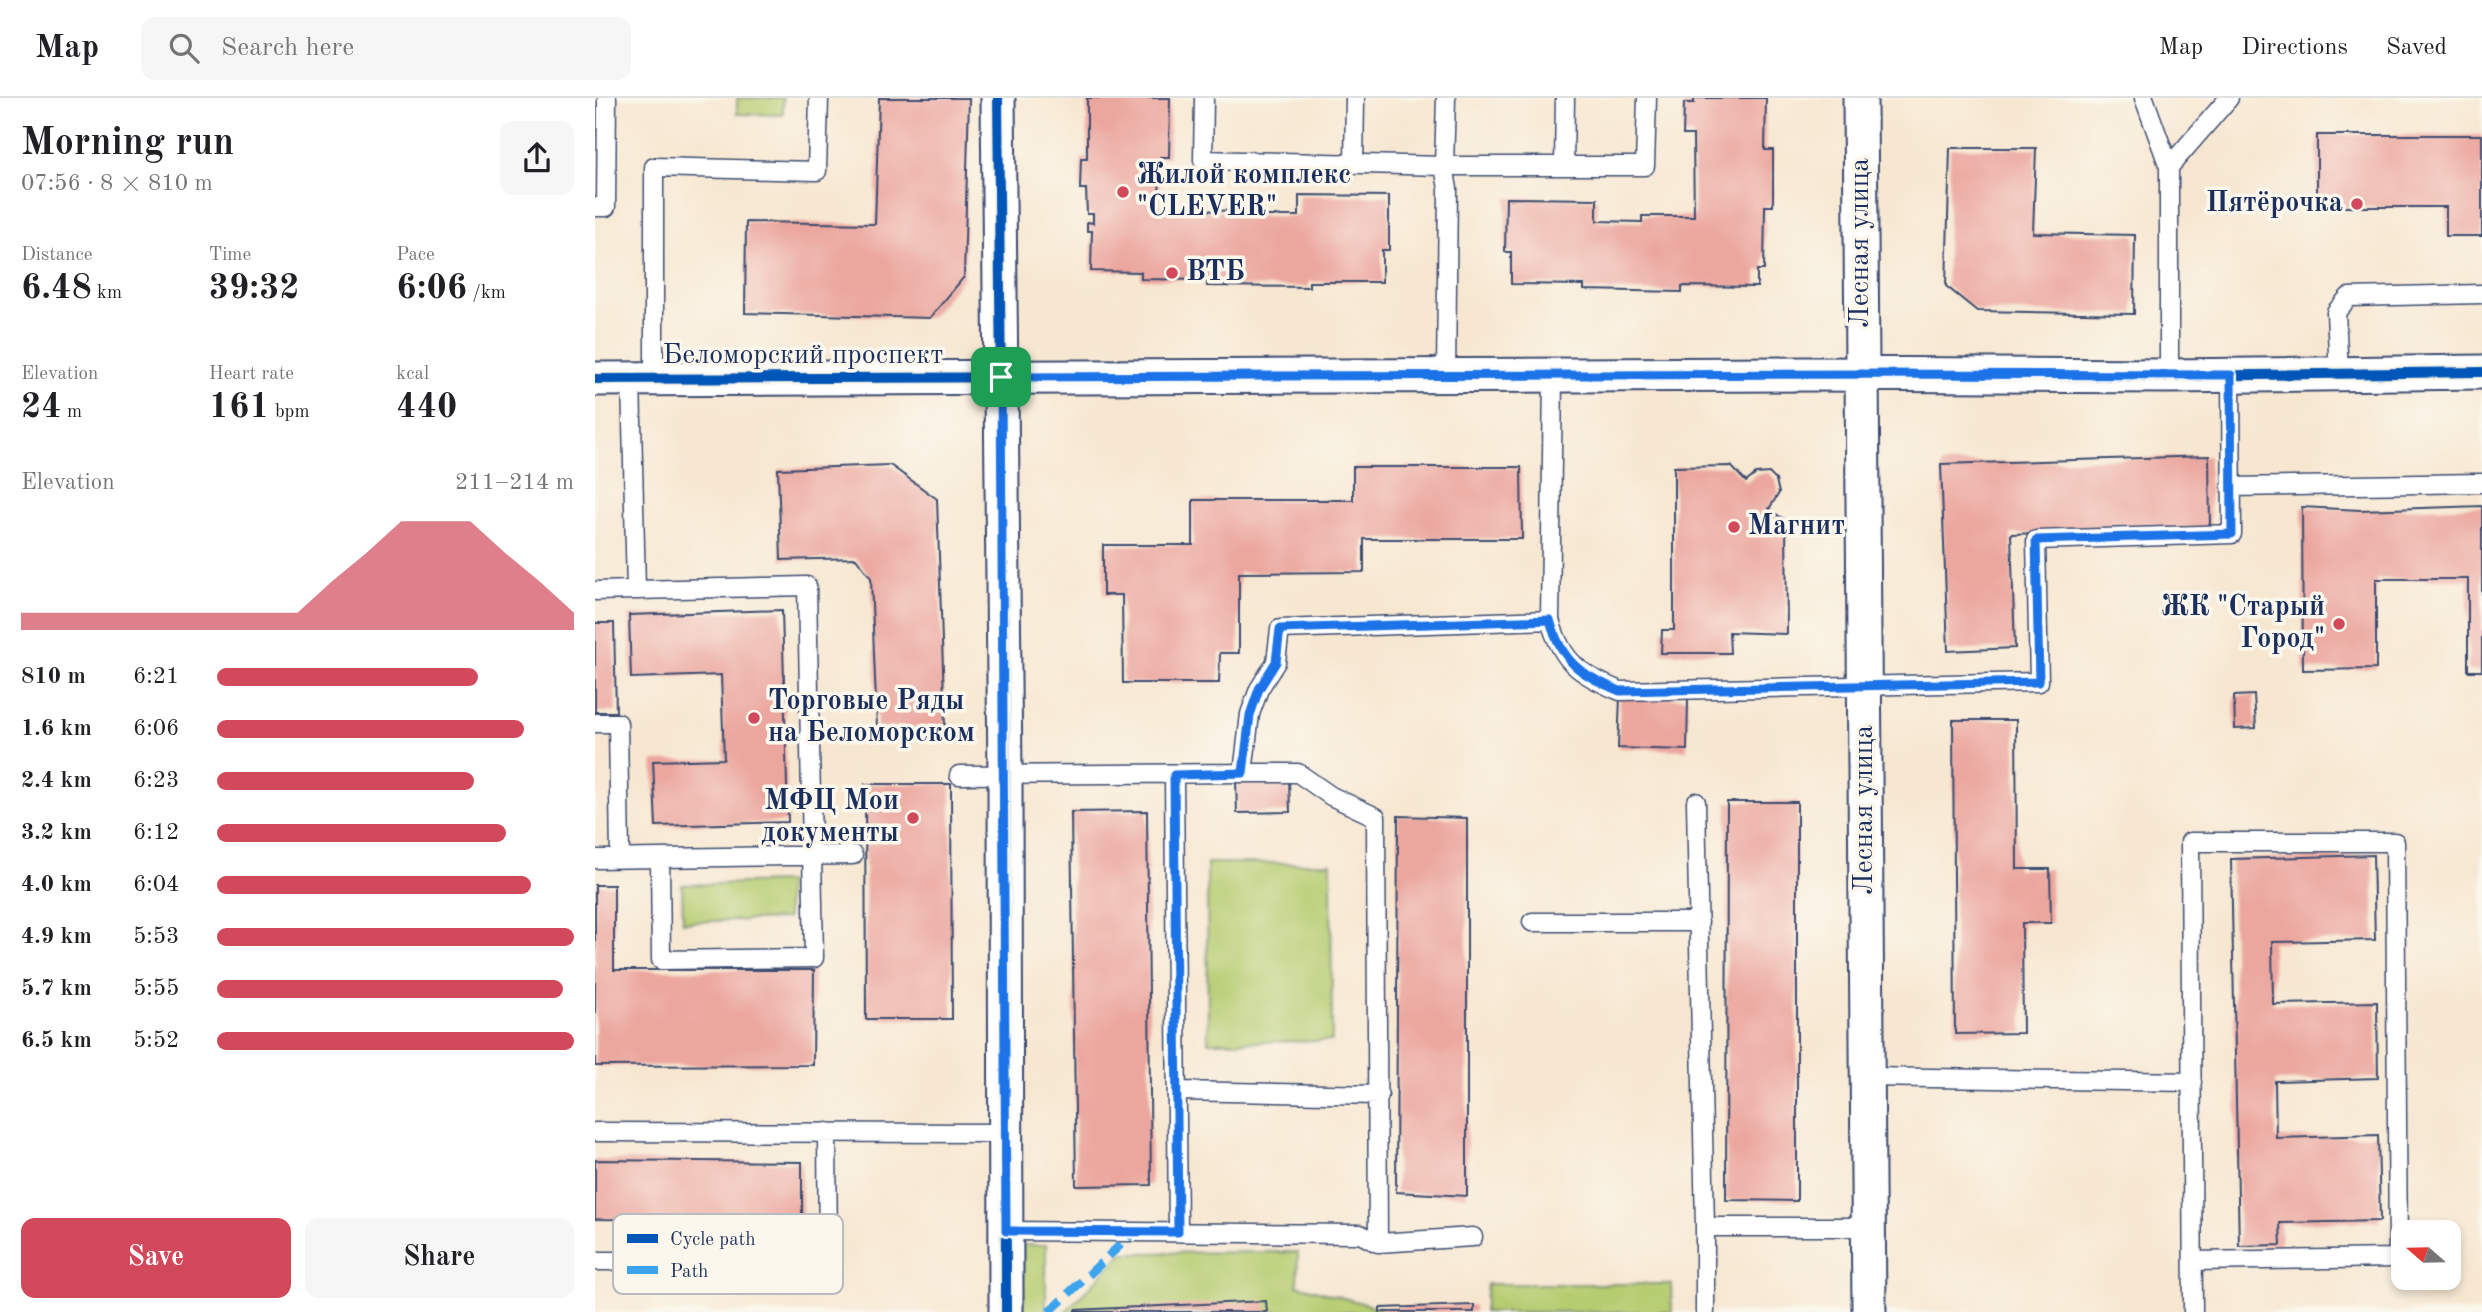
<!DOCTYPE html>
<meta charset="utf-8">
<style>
body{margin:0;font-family:"Old Standard TT",serif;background:#f6f6f6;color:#202124;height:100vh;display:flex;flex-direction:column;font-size:26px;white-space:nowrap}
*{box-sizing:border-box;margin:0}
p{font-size:23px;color:#757577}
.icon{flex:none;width:38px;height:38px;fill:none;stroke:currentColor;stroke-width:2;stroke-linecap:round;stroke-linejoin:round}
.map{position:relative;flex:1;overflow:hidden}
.details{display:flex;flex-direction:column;background:#fff;width:595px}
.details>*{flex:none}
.needle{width:46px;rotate:290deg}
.tools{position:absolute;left:1796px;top:1122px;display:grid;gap:14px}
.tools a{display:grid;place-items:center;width:70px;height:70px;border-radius:14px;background:#fff;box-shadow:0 4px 10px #0003;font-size:35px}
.pin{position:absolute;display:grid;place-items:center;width:60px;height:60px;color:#fff;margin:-30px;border-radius:14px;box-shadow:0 4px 10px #0006}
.round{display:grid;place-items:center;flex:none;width:74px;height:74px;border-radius:14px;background:#f6f6f6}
.head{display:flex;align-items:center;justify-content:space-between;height:119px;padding:0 21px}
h1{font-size:38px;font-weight:600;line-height:52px}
.stats{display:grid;grid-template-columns:repeat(3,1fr);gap:10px;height:119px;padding:7px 21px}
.stats div{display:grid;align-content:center}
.stats b{font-size:35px;font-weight:600}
.stats small{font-size:19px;font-weight:400}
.stats p{font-size:19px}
.chart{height:196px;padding:14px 21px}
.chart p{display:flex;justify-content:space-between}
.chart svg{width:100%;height:126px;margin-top:7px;fill:#d1495b;opacity:.7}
.action{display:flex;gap:14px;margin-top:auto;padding:14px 21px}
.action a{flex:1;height:80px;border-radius:14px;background:#d1495b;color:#fff;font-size:28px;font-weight:600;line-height:80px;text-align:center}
.action a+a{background:#f6f6f6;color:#202124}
ul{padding:0 21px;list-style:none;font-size:23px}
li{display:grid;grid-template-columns:112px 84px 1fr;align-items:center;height:52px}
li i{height:18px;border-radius:9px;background:#d1495b}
header{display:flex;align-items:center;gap:42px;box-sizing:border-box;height:98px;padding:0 35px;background:#fff;border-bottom:2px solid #e0e0e0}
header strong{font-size:33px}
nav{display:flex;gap:38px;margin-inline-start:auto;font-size:24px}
.search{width:490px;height:63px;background:#f6f6f6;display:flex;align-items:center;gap:18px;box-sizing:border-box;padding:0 24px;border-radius:14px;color:#757577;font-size:26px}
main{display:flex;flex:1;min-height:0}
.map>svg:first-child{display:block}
</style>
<header>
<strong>Map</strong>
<div class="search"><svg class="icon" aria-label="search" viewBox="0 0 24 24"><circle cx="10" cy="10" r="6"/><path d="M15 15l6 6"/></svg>Search here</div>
<nav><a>Map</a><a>Directions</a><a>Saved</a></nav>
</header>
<main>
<section class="details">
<div class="head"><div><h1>Morning run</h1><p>07:56 · 8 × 810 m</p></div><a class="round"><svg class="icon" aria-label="share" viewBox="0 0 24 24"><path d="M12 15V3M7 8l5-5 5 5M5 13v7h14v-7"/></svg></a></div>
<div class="stats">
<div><p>Distance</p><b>6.48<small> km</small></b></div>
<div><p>Time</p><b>39:32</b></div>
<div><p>Pace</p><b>6:06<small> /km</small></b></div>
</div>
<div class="stats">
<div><p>Elevation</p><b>24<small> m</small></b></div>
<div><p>Heart rate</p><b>161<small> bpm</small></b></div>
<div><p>kcal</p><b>440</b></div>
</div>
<div class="chart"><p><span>Elevation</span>211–214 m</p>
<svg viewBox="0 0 160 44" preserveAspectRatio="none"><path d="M0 44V38L10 38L20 38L30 38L40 38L50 38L60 38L70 38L80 38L90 27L100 17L110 6L120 6L130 6L140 17L150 27L160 38V44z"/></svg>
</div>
<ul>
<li><b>810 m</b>6:21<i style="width:73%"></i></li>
<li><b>1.6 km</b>6:06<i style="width:86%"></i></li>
<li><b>2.4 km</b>6:23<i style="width:72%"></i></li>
<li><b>3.2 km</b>6:12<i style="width:81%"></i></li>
<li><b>4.0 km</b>6:04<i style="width:88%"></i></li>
<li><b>4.9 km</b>5:53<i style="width:100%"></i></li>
<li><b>5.7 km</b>5:55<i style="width:97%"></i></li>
<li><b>6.5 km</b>5:52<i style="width:100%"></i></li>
</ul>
<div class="action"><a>Save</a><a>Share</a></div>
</section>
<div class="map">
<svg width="1887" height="1214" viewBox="0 0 1887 1214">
<rect width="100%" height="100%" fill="#fbf7ec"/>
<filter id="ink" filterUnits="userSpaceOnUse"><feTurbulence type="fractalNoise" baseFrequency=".0143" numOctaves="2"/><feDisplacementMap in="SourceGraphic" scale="14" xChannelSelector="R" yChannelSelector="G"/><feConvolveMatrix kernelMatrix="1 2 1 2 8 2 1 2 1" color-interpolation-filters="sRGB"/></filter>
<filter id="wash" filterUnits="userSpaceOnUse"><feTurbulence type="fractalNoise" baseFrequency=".00686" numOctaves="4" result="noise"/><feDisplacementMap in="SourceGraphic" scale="28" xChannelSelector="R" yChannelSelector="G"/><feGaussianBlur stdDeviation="1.57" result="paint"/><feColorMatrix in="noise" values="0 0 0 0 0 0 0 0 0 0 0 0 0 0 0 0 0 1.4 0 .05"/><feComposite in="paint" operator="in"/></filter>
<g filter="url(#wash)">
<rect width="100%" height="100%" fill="#f7e7d1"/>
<path fill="#b5cc70" stroke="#687e67" stroke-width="2" d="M142 0H188V17L142 16Z
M612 765H736L737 943 613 944Z
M192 784V821L88 824 87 787Z
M428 1147H451V1214H429Z
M703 1154 702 1187 785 1210V1214H470L528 1155Z
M892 1186H1076L1077 1214H889Z"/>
<g id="blocks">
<path fill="#eba69e" d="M284 0H374L369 179 335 220 150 215 151 124 280 126Z
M492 0H575L574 59H565L564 112 658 113V118H704V97L794 98V152H787V184H714V189L612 188V182L546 181V174L496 173 497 133H492V124L498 125V116H492L491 91H485L486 60H492Z
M1099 0H1171L1170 52H1178V108H1170L1169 172H1162V189L1087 188V194L989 192V187L916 186V154H910L911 100 1002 101V123L1047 124V118H1099L1098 37H1088L1089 5H1099Z
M1722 37H1887V138H1851V109H1722Z
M1355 50H1441L1438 135 1540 137 1539 216 1382 213 1351 188Z
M1614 358 1615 430 1416 436 1420 550 1353 553 1346 366Z
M295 367 342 401 350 628 282 630 276 480 261 460 186 462 183 371Z
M1136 368 1151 384 1161 376 1174 375 1181 382 1184 395 1174 411 1191 423 1192 536 1134 534 1135 555H1066L1067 532H1079V369Z
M758 369H926L927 441H769V474L644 475V555H625L624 585H528L527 497H508V447H598V402H758Z
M1887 408V573H1873V481H1781V571L1708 572 1707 409 1765 412Z
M187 512 193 724 61 728 58 663 129 661 126 577 36 580 34 517Z
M0 525H19L21 614H0Z
M1659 597 1661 630 1640 631 1639 598Z
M1025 598 1093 600 1092 652 1023 650Z
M1358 622H1421L1422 771H1455L1456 825H1427L1428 935 1360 936Z
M694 681 695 714 642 715 641 683Z
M270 686H356L357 921H271Z
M1132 704H1202V1103L1131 1102Z
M552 713 556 1087 481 1088 476 714Z
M803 718 872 720V1098L801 1094Z
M1778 757 1780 842 1677 844 1678 906 1782 904 1783 980 1680 983 1681 1040 1783 1037 1785 1123 1685 1125 1686 1147 1644 1148 1636 761Z
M0 787H19V872H219L218 967 0 968Z
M0 1062 207 1064V1123L0 1121Z
M671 1203 672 1214H480V1212Z
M879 1207V1214H785V1210Z"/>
</g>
</g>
<g filter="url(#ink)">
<use href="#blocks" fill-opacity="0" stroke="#3c4b6f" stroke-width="2"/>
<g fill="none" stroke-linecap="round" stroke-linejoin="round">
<g stroke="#3c4b6f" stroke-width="21">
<path id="service" d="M609 0 608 62 849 68H1050L1052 0
M851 0 849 68 853 91 851 277
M1549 0 1574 69
M759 66 760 0
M969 68 970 0
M0 109H11L12 0
M1744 276 1741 214 1754 199 1887 196
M1574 278V69L1634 0
M36 281 41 492
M59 281V69L222 73 224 0
M1636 389 1887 385
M0 493 212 488 219 860 66 862 65 760
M955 522 958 277
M0 625H23L25 760
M648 675H703L736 698 781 719 783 1145
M364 677 648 675 655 616 664 591 681 564 685 531 955 522C967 565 986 577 1025 593L1444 584 1441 442 1637 436 1636 277
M579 677 583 1134
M1101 704 1110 1129
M0 761 258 757
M937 824H1104
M1272 979 1597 984
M582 993 784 997
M0 1034 410 1035
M411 1133 765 1136 783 1145 878 1139
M0 1163H233L232 1034
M1598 1163 1803 1160 1800 744H1595L1598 1214
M1110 1214V1129H1273"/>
</g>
<g stroke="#3c4b6f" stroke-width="37">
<path id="minor" d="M403 0 410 677 411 1214
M1265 0 1274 1214
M0 281 1213 276 1574 278 1887 274"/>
</g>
<use href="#service" stroke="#fff" stroke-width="18"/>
<use href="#minor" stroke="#fff" stroke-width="33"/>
<path stroke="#3da3ed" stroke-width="9" stroke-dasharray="18 9" stroke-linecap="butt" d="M454 1214 540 1133"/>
<g stroke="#fbf7ec" stroke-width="15">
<path id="cycleway" d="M403 0 410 677 411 1214
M0 281 1213 276 1574 278 1887 274"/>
</g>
<use href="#cycleway" stroke="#0057b8" stroke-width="10"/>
</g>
</g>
<g fill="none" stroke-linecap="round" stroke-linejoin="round" filter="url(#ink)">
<g stroke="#fff" stroke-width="14">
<path id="route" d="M1267 276 1636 277 1637 436 1441 442 1444 584 1025 593C986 577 967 565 955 522L685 531 681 564 664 591 655 617 648 675 579 677 583 1134 411 1133 406 279Z"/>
</g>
<use href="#route" stroke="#1a73e8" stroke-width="9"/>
</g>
<g fill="#d1495b" stroke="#fbf7ec" stroke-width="2.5">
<circle cx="528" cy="94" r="7"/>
<circle cx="1762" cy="106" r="7"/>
<circle cx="577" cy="175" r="7"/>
<circle cx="1139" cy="429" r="7"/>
<circle cx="1744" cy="526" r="7"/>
<circle cx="159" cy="620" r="7"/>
<circle cx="318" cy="720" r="7"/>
</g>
<g text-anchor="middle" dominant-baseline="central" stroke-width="7" stroke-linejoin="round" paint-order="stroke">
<g font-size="28" font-weight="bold" fill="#1b2f5e" stroke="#fbf7ec" text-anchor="start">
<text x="542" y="78">Жилой комплекс<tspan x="542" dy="32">"СLEVER"</tspan></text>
<text x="1748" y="106" text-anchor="end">Пятёрочка</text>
<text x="591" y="175">ВТБ</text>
<text x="1153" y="429">Магнит</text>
<text x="1730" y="510" text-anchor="end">ЖК "Старый<tspan x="1730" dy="32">Город"</tspan></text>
<text x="173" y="604">Торговые Ряды<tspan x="173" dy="32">на Беломорском</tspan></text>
<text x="304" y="704" text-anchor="end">МФЦ Мои<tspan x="304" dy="32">документы</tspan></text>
</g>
<g font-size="28" fill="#1b2f5e" stroke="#fbf7ec">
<text transform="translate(1266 145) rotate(-90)">Лесная улица</text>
<text x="208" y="258">Беломорский проспект</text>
<text transform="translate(1270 712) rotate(-90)">Лесная улица</text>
</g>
</g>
<rect x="18" y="1116" width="230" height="80" rx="10" fill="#fbf7ec" stroke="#b8bbc1" stroke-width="2"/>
<rect x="32" y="1136" width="31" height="9" fill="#0057b8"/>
<rect x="32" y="1168" width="31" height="8" fill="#3da3ed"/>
<g font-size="19" fill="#1b2f5e">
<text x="75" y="1147">Cycle path</text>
<text x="75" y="1179">Path</text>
</g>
</svg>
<div class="tools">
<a><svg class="needle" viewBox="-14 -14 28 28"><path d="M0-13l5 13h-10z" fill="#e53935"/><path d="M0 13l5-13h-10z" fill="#757577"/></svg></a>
</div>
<div class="pin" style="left:406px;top:279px;background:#1e9e55"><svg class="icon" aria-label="arrive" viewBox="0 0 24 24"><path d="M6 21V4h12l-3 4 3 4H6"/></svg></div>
</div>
</main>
